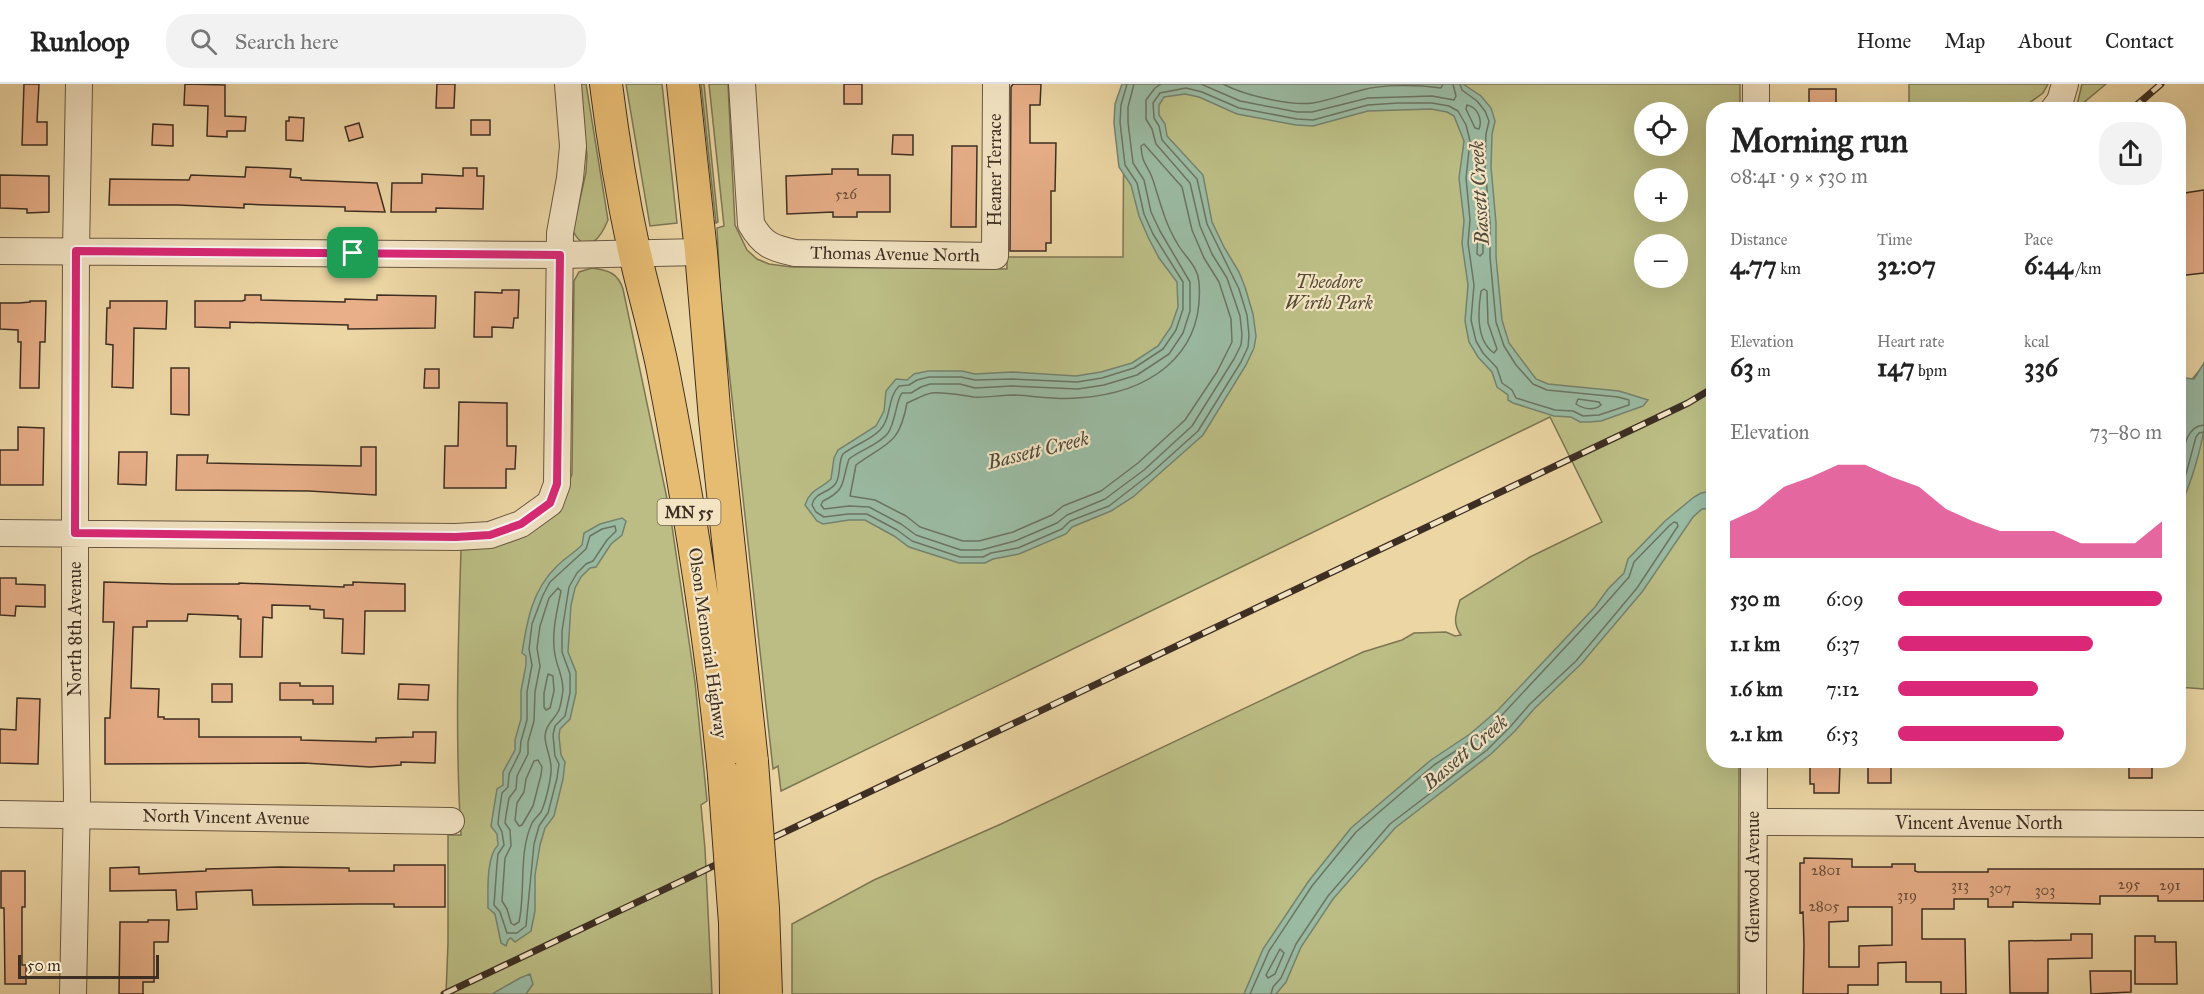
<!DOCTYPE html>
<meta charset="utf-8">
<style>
body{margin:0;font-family:"IM FELL Great Primer",serif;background:#f2f2f2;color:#222;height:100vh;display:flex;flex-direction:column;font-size:22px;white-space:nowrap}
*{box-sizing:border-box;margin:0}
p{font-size:20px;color:#767676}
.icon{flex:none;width:33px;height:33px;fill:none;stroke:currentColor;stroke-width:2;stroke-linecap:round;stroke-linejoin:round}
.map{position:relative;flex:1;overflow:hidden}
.side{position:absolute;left:1706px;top:18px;width:480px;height:666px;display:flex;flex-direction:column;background:#fff;border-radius:24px;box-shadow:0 6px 24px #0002}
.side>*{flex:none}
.controls{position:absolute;left:1634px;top:18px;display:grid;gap:12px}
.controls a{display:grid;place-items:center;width:54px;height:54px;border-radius:50%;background:#fff;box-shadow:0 6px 24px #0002;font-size:30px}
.scale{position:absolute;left:18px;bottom:15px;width:141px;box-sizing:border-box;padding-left:6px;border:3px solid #3d2e23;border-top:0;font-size:16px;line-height:21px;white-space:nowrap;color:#3d2e23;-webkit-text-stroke:4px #f3e4c4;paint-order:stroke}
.pin{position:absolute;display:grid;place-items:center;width:51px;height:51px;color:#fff;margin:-26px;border-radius:12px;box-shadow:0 3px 9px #0006}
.round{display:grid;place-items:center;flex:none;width:63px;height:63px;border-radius:24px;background:#f2f2f2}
.summary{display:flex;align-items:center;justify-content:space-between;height:102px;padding:0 24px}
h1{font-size:33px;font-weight:700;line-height:45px}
.stats{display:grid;grid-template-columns:repeat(3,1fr);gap:9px;height:102px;padding:6px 24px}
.stats div{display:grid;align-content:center}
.stats b{font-size:26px;font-weight:700}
.stats small{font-size:16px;font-weight:400}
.stats p{font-size:16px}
.chart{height:168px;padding:12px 24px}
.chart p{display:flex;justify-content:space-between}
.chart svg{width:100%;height:108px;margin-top:6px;fill:#db2777;opacity:.7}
ul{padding:0 24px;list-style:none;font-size:20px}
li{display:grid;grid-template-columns:96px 72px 1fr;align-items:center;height:45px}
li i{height:15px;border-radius:8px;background:#db2777}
header{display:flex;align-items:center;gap:36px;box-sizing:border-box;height:84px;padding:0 30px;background:#fff;border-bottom:2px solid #e0e0e0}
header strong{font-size:28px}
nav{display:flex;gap:33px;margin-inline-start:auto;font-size:21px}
.search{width:420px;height:54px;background:#f2f2f2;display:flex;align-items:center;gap:15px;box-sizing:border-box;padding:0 21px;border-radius:24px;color:#767676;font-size:22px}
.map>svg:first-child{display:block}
</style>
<header>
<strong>Runloop</strong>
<div class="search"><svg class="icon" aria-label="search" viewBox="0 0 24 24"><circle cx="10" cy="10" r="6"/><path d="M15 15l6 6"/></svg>Search here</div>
<nav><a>Home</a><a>Map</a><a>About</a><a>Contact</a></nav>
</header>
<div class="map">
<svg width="2204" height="910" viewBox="0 0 2204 910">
<rect width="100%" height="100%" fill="#ecd6a4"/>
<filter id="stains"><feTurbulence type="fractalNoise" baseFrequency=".00333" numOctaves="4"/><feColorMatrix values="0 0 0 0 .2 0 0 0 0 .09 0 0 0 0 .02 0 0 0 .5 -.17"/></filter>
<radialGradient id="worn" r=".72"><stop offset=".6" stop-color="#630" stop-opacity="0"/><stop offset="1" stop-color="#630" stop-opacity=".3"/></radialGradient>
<path fill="#bbbd84" stroke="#7c7654" stroke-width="1.5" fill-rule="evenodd" d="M578 0H586L608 136C601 153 587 174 573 147L586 88 587 71Z
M626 0H662L677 139 650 142Z
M701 0H704L718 138 716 139Z
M709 0H728L735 141 747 166 757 175 769 180 792 183 1007 185V173H1123L1124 0H1740V25L1713 26V676L1739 677 1738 910H792V840L874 796 1001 740 1363 568 1402 556 1414 549 1446 548 1455 552 1461 551C1452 539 1456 530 1460 516L1530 473 1602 438 1550 333 781 707 778 682 773 685 720 205 717 144 724 142ZM1644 28H1677V62H1644ZM1644 94H1677V128H1644ZM1644 160H1677V194H1644Z
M1909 0H2048L2043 9 2021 25 1909 26Z
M2082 0H2106L2076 25Z
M592 184C608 186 618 189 623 205L670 429 695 598 707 717 701 721 705 765 712 910H446L448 859V751H461C455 656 458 561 461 466 519 464 551 446 572 390L574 197 579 188Z
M2204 281V605L2178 603V312Z"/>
<path fill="#9abaa2" stroke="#75826f" stroke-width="1.5" d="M1122 0H1463L1481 12 1491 24 1495 37 1492 50 1491 83 1496 139V173L1502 236 1509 259 1536 295 1548 300 1619 307 1648 316 1643 322 1601 337 1589 338H1580L1571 333 1554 332 1513 319 1508 316V311L1497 303 1492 288 1478 273 1469 258 1465 237 1468 201 1462 159 1464 137 1459 94 1464 57 1454 32 1447 28 1431 25 1368 27 1313 42 1296 41 1237 30 1199 13 1185 10 1164 13 1159 21V31L1165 40 1167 52 1203 91 1212 138 1224 163 1239 188 1245 203 1253 230 1256 252 1254 264 1246 281 1203 351 1133 413 1111 427 1072 443 1066 450 1019 470 993 475 985 479H959L909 463 894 452 865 436H849L823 440 817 437 805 421C810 405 821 405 831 395L834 374 838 366 876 342 884 327 886 307 896 295 907 296 914 290 928 287H962L975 290 1012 288 1076 292 1101 288 1132 279 1158 262 1171 243 1178 223 1177 198 1159 174 1148 153 1139 132 1131 101 1119 83 1114 39 1115 20Z
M2204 279C2204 300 2204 324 2204 345 2201 364 2189 409 2178 424V305L2180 298 2184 294 2194 295Z
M1713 407V424L1702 425 1693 433 1642 508 1581 580 1534 625 1515 647 1491 670 1395 744 1333 815 1301 863 1286 898 1276 910H1244L1263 865 1308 798 1351 744 1431 676 1470 650 1498 626 1595 523 1608 505 1624 489 1628 475 1665 437 1694 413 1701 409Z
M622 434 626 437 622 451 611 460 596 483 590 484 581 493 575 504 571 521 568 568 576 588V609L570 635 560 645 559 652 561 671 565 678 563 695 554 732 545 744 540 761 535 791V827L531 847 515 858 511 854 508 856 506 862 501 859 495 830 488 824C488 807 486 773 498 761L497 750 491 742 497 705 503 701V688L515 666V656L521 635V607L526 581V572L522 569C527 537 532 506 557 482 565 474 574 469 582 461L584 449 600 440Z
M530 890 533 900 526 910H492L520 894Z"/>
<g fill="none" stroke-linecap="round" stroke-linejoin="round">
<path stroke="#6c7462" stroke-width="1.5" d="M1127 0 1121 21 1120 38 1125 81 1137 99 1144 130 1153 150 1183 198V225L1176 246 1163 265 1134 284 1102 294 1077 298 1012 295 975 296 961 293H929L917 296 909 301 899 302C887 314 892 333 880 346 871 356 854 361 843 370 838 378 841 390 836 399 829 410 815 407 812 421L816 428 824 433 848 430H867L897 446 912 457 960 473H983L991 469 1018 464 1062 445 1070 437 1109 422 1149 391 1198 347 1241 278 1248 263 1249 251 1247 231 1239 205 1207 140 1197 95 1162 56 1159 42 1154 34 1153 19 1160 9 1186 4 1202 8 1239 24 1297 35 1313 36 1368 21 1398 19H1432L1449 22 1458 27 1466 41 1470 57 1466 94 1470 136 1468 159 1474 201 1471 236 1476 257 1483 269 1497 284 1502 299 1512 306 1516 314 1555 326 1573 327 1583 332 1599 331 1629 321V316L1618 313 1547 306 1533 300 1516 281 1504 262 1496 238 1490 173V139L1485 83 1486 50 1489 37 1485 27 1477 17 1462 6 1460 0
M1134 0 1128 23V38L1133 79 1144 96 1151 128 1160 147 1190 198V227L1183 249 1169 270 1137 291 1104 301 1078 305 1012 302 975 304 960 300H930L921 303 911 309H902C896 316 896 337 888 349 879 361 860 366 849 375 841 397 848 405 823 417L821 421 824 425 849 422 869 423 901 440 916 451 961 466H981L1015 457 1057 439 1067 431 1105 415 1144 386 1192 342 1234 275 1241 261 1242 251 1240 232 1227 194 1212 170 1200 142 1190 99 1156 60 1152 45 1146 35V16L1155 4 1161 0
M1201 0 1240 17 1297 28H1312L1368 14 1432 12 1454 16 1456 12 1453 0
M1223 0C1244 11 1289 22 1313 19 1330 16 1346 10 1362 6 1383 0 1419 1 1441 4L1443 0
M1467 21C1477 23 1483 35 1479 45L1475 44 1466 25Z
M1144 60 1182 103 1192 146 1204 174 1219 198 1231 235 1232 258 1217 288 1185 336 1138 379 1101 407 1063 422 1052 431 1013 448 979 457H963L920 443 906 432 875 416 850 412 856 381C887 358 899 362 907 319 915 316 924 310 932 309 946 308 959 311 973 313 986 314 1000 311 1014 311 1035 312 1056 316 1077 314 1146 310 1205 274 1199 198 1198 182 1184 172 1177 159 1165 139 1160 118 1153 96 1148 80 1142 82 1141 62Z
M1478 139 1483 141V169L1480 172 1477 170Z
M1484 205 1487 207 1488 239 1497 265 1494 269C1476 257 1478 226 1481 207Z
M1578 315 1599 318 1601 321C1594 327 1583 325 1576 320Z
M2178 391C2183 374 2183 342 2204 341
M2178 412 2186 390 2196 353 2199 349 2204 348
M615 442 616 447 607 456 593 477 586 480 577 489 569 503 562 547V568L570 590V609L565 632 555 642 553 651 555 672 559 680 557 694 548 729 539 742 534 760 526 842 517 849H507L500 828 494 821 497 780 498 770 504 761 502 748 498 740 499 730 502 709 508 703 509 690 520 668 521 657 527 636V608L532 581 529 565 532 540 543 511 550 498 586 465 590 452 602 445Z
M558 504 561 507C557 527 551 550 555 571 557 583 563 592 563 606 562 612 561 623 558 628 553 637 546 640 545 652 545 663 551 673 551 683 552 693 545 720 541 728 538 732 534 735 532 739 518 770 526 806 519 838L514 841 511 839 507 825 502 817 505 774 511 762 510 746 505 739 506 731 509 714 516 705 517 692 528 670V658L534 637 535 608 540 582 537 564 540 542 549 514Z
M548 590 553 592 554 607 550 624 546 626 544 623V609Z
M538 676 542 683 541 691 533 722 522 741 519 742 515 736 517 719 524 708 526 695 534 677Z
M1280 865 1284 869 1275 890 1268 894 1266 891Z
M1250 910 1269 867 1312 802 1356 748 1434 681 1474 655 1502 631 1599 527 1629 493 1634 478 1669 442 1674 438 1677 439 1678 442 1637 504 1576 577 1530 620 1510 643 1487 666 1390 740 1328 812 1296 860 1281 894 1273 903 1271 910"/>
</g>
<path fill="#e8af88" stroke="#3d2e23" stroke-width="1.5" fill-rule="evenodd" d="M24 0H39L37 38H47V61H22Z
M185 0 225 1V32L246 33 245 47H227V53L207 52 208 22 184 21Z
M437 0H455L454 24H436Z
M844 0H862V20H844Z
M1013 0H1041L1040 21H1030V59H1056L1055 107H1051V159H1046V167H1010L1011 3Z
M1809 5H1836V26H1809Z
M289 33 304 34 303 57 286 56V37H289Z
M471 36H490V51H471Z
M359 39 363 53 349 57 345 43Z
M153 40 173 41V62L152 61Z
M893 51H913V71L892 70Z
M952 62H977L976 143H951Z
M246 83 291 85 290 93 301 94V96L377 99 385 128 345 127V123L267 121 244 120V124L178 121H109L110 95 189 96 191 91 245 93Z
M463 84H477V92H484L483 125 436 124V128H391L392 99H422V90L463 92Z
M832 85H858V91H890V128H857V133H833V128L787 130 786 92 832 90Z
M0 91 49 92V128L27 129V125L0 124Z
M2204 106V189L2178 192V110Z
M502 206H519L518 234H514L513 244 492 243V253H474L475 208 502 209Z
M245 211H261V216L345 218V215L377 216V211L436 212 435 244 348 245V241L230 238V244L195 243V217H242L245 216Z
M30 217H46L45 258H40L39 304H20L21 258H18V246L0 245V219H19L30 218Z
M110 217H167L166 245 134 244 133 304 112 303 113 261 106 260 107 224H110Z
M171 284H189V331L171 330Z
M425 285H439V304H424Z
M459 318 507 319V362H516L515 385H506V404H444L445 362H458Z
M18 343 44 344 43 401H0V366H18Z
M361 363H376V411L309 407 176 406 177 371H208L207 379 361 382Z
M119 368H147L146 401 118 400Z
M0 494H16V500L45 501V523L16 522 15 532 0 531Z
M104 498 172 500H239V499L344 503V501H353V498L405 500V527H365L364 570 342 569 343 535 324 534V526L310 525V522L272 521V534L263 533 262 573H240L241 535H238V532L188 530 187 537H147V543H133L131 604 159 605 158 633H164V635H199V653H301V656L376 658V654L413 653V648H436L435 679 401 678V681L370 683 304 679 105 680V634H110L114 538H103Z
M280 599H300V602H333V620H313V616H280Z
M212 600H232V618H212Z
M399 600 429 601 428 616 398 615Z
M17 614 40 615 38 680 0 679V645L16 646Z
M2129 676H2152V694H2129Z
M1868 678H1891V699H1868Z
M1810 680 1840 681 1839 709H1814V700H1810Z
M1804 774 1852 775V783H1892V780H1915V787L1918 788H1988V785H2204V817H2158V812H2100V820L2013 818V823H1988V815H1954V825H1922V855H1965L1966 910H1941V898H1906V878L1878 879V901H1848V910H1803L1804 861 1803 828 1800 829V779H1804ZM1848 823H1892V861L1859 862V883H1829V838L1848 837Z
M394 781H445V823H394V820H358L253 821 252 806 196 808 197 825 177 826 176 806 110 807V784L139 783V790L206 787V785L279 783 349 784V787H394Z
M1 787H25V823H22V881H26V900H5L4 824H1Z
M148 836H169L168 858H154V898H143V910H119L120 838H148Z
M2071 850H2092V874L2048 875V909H2010L2009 857 2071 856Z
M2135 852H2155V858H2176L2177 900H2135Z
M2090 887H2131V908L2091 910Z"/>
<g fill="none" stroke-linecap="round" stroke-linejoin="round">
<g stroke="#695843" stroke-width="28">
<path id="minor" d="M742 0 751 140C763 161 772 164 795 169L995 172 996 0
M1756 0V26
M2053 26 2060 17 2065 0
M0 167 560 171 701 168
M0 449 456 453 490 451 521 440 550 419 557 400 560 149 570 94 573 62 568 0
M0 730 451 737
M1754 738 2204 740
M73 910 77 713 75 589V431L76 167 79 0
M1753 910 1754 676"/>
</g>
<g stroke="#3d2e23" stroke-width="34">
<path id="major" d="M606 0C613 56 622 111 634 166 643 206 655 246 663 286 689 420 711 555 724 691
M683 0 701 168 715 335 752 678"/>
</g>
<use href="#minor" stroke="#f3e4c4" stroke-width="26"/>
<use href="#major" stroke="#e6bb72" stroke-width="32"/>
<g stroke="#3d2e23" stroke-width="7">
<path id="rail" d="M2131 26 2161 0
M444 910 1688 319 1713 304"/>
</g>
<use href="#rail" stroke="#f3e4c4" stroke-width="4.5" stroke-dasharray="14" stroke-linecap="butt"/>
<g stroke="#3d2e23" stroke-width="34" stroke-linecap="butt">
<path id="major-bridge" d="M752 678 763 824 766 910
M724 691 735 839 736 910"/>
</g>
<use href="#major-bridge" stroke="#e6bb72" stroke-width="32"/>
</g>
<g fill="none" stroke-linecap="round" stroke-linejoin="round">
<g stroke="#fff" stroke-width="12">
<path id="route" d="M76 167 560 171 557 400 550 419 521 440 490 451 456 453 75 449Z"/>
</g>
<use href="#route" stroke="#db2777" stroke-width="8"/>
</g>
<g text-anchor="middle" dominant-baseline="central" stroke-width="4.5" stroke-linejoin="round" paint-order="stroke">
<g font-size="15" fill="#684e3c">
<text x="846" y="110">526</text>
<text x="1826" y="786">2801</text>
<text x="2129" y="800">295</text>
<text x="1960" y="801">313</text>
<text x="2170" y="801">291</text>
<text x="2000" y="804">307</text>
<text x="2045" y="806">303</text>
<text x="1907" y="811">319</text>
<text x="1824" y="822">2805</text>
</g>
<rect fill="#f3e4c4" stroke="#746553" stroke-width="1.5" x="657.5" y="415" width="63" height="26" rx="4.5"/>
<g font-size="16" font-weight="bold" fill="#3d2e23">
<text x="689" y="428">MN 55</text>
</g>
<g font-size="18" fill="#3d2e23" stroke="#f3e4c4">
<text transform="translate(995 86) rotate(-90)">Heaner Terrace</text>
<text transform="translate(895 170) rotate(1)">Thomas Avenue North</text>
<text transform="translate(75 545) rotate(-90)">North 8th Avenue</text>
<text transform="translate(708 559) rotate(82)">Olson Memorial Highway</text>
<text transform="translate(226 733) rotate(1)">North Vincent Avenue</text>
<text x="1979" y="739">Vincent Avenue North</text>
<text transform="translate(1753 793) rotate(-90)">Glenwood Avenue</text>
</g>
<g font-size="18" font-style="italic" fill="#564b36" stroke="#f3e4c4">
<text x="1329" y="198">Theodore<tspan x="1329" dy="21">Wirth Park</tspan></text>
</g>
<g font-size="20" font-style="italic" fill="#504a3c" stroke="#f3e4c4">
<text transform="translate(1479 109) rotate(-93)">Bassett Creek</text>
<text transform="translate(1038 366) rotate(-14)">Bassett Creek</text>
<text transform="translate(1465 668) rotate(-40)">Bassett Creek</text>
</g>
</g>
<rect width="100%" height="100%" filter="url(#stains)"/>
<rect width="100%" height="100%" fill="url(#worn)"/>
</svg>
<div class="controls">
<a><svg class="icon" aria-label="locate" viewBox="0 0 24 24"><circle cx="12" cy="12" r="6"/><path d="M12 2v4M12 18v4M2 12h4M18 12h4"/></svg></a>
<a>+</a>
<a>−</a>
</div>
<div class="scale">50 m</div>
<div class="pin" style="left:353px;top:169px;background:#1e9e55"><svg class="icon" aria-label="arrive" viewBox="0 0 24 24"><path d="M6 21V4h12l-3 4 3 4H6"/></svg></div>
<section class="side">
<div class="summary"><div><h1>Morning run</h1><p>08:41 · 9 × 530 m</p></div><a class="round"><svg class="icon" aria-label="share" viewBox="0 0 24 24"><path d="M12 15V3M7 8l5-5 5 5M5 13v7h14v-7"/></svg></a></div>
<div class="stats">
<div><p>Distance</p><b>4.77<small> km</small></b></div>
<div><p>Time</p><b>32:07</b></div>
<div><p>Pace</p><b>6:44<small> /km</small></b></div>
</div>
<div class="stats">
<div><p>Elevation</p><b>63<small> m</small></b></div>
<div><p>Heart rate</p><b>147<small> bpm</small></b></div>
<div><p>kcal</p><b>336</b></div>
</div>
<div class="chart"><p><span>Elevation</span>73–80 m</p>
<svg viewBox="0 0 160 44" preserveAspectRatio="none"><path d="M0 44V29L10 24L20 15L30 11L40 6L50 6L60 11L70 15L80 24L90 29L100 33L110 33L120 33L130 38L140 38L150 38L160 29V44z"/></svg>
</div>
<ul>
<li><b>530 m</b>6:09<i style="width:100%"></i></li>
<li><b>1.1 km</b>6:37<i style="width:74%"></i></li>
<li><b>1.6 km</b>7:12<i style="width:53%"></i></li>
<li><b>2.1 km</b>6:53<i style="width:63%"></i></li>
</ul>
</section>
</div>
